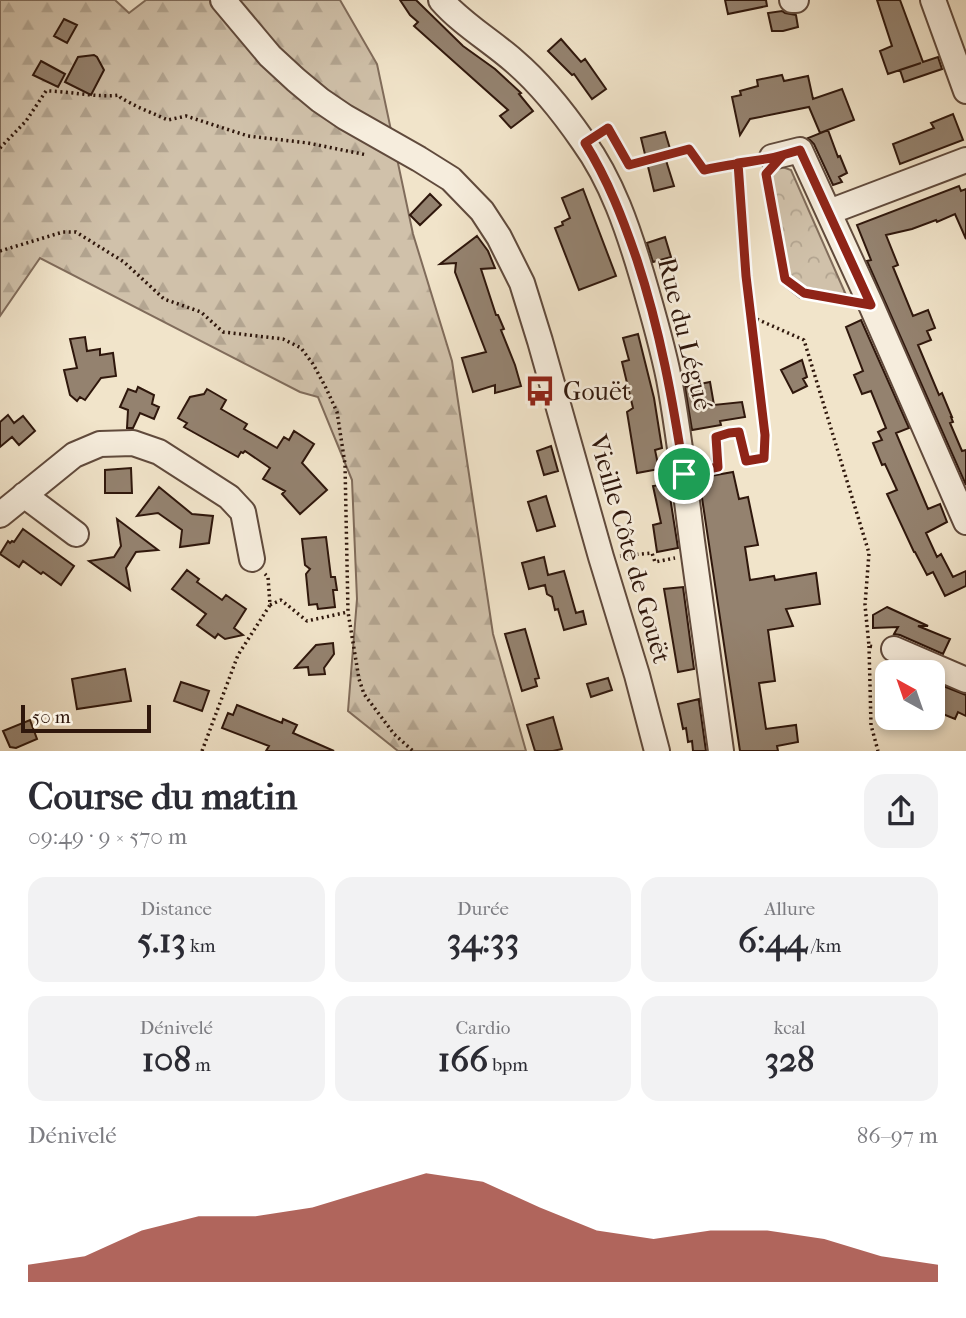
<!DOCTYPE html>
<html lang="fr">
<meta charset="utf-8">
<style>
body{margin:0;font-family:"IM FELL French Canon",serif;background:#f2f2f3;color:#2b2b33;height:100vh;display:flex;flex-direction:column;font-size:26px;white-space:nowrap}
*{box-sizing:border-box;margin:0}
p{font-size:23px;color:#7c7c81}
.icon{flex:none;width:38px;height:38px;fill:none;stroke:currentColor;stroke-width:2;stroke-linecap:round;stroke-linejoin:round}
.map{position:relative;height:751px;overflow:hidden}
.panel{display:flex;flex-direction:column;background:#fff;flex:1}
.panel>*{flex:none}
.needle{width:46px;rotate:320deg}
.buttons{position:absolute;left:875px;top:660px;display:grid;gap:14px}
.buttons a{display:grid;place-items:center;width:70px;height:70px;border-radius:14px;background:#fff;box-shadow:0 4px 10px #0003;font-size:35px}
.scale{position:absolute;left:21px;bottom:18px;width:130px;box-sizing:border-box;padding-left:7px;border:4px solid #2f170c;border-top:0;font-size:19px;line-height:24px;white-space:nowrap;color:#2f170c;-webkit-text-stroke:5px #f6eddd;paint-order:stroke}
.pin{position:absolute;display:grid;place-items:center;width:60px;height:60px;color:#fff;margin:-30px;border:4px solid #fff;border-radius:50%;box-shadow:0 2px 7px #0007}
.round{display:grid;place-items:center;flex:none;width:74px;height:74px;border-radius:21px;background:#f2f2f3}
.head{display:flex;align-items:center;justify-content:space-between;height:119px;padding:0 28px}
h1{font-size:38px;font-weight:700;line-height:52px}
.metrics{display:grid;grid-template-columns:repeat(3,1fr);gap:10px;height:119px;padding:7px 28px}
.metrics div{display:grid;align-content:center;border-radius:18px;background:#f2f2f3;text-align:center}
.metrics b{font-size:35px;font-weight:700}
.metrics small{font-size:19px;font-weight:400}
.metrics p{font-size:19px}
.chart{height:196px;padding:14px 28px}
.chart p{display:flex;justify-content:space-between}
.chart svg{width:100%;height:126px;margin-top:7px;fill:#8f2418;opacity:.7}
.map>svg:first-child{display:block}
</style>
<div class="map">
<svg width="966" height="751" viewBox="0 0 966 751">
<defs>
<pattern id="forest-firs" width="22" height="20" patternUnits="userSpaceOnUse" patternTransform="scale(1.75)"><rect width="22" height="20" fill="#d0c1aa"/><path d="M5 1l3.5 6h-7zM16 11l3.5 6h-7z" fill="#b3a591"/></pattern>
<pattern id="park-crowns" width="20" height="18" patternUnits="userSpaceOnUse" patternTransform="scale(1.75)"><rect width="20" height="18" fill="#d0c1aa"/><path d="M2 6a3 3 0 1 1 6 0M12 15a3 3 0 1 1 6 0" fill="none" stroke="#b3a591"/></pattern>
</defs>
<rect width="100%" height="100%" fill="#f1e4ca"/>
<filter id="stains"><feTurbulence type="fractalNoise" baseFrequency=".00286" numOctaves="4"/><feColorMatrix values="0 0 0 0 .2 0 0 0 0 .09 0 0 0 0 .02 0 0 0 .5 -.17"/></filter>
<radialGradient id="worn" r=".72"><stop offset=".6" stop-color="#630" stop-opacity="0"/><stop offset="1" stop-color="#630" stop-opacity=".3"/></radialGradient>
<path fill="url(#forest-firs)" stroke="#806c5b" stroke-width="2" d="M0 0H115L129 13 146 0H340L377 64 413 234 452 361 493 634 526 751H398L348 711 357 599 352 480 318 397 300 392 40 258 0 316Z"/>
<path fill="url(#park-crowns)" stroke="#806c5b" stroke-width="2" d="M771 163 791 170 846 295 810 288 800 298 782 284 761 173Z"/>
<path fill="#94826f" stroke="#2f170c" stroke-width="2" d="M400 0H416L463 46 495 69 521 93 519 94 533 111 511 128 500 116 508 110 414 26 418 22 410 15Z
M725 0H766L767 6 728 14Z
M877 0H900L923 62 938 57 942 69 904 82 900 70 921 63 888 74 880 51 892 46Z
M782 11 785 13 796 15 798 27 783 31H772L768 13Z
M64 19 77 25 67 43 54 36Z
M561 39 581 62 585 59 606 89 592 99 574 74 572 75 548 51Z
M94 55 97 57 104 70 91 95 65 82 78 57Z
M41 61 65 74 58 87 33 75Z
M782 75 784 81 808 76 813 99 842 89 854 120 820 133 809 107 750 119 740 135 732 97 741 95 740 91 758 86 757 80Z
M953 114 963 140 900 164 893 144 934 128 931 123Z
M828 130 838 157 840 156 847 173 839 177 842 182 833 185 814 144 808 138Z
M665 132 671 152 664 154 674 186 654 191 641 138Z
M959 186 961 191 966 189V239L955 214 937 222 936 220 912 229 886 235 898 265 893 267 913 316 928 310 935 328 927 331 931 340 918 345 939 395 942 393 952 417H951L953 422 950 423 962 451 966 450V485L867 261 871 260 857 225Z
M583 189 616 276 579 290 555 228 563 225 562 222 570 218 562 198Z
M430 194 441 205 420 225 410 215Z
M477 236 488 251 495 268 481 269 496 315H498L504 329 501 330 515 365 521 386 495 393V385L473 392 462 358 486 352 455 272 456 263 440 264Z
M665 237 671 257 653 262 647 243Z
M861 320 909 428 896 433 928 509 940 504 947 522 926 533 937 557 941 554 953 577 966 571V586L945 596 933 572 927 575 915 552H914L887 494 897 490 885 464 882 465 873 443 882 440 878 432 886 428 871 391 862 394 854 375 863 371 846 327Z
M638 334 654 398 662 448 655 450 659 469 637 473 627 412 633 408 622 362 629 360 623 338Z
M85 337 87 351 100 349V355L113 353 116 376 101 378 85 400 80 397 77 401 70 395 64 370 77 368 70 339Z
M802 360 807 377 803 379 807 386 793 393 781 370Z
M710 382 714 405 742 402 745 417 720 421 721 425 692 430 685 387Z
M138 387 154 395 152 404 159 407 154 419 140 413 133 428H127L128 410 120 407 128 389 136 392Z
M207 389 226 400 221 409 247 424 244 429 277 448 284 437 289 440 294 431 314 444 302 463 327 490 300 514 282 494 285 491 263 479 270 468 245 451 243 453 241 452 238 457 184 427 187 423 178 418 190 397 204 394Z
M8 415 14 423 23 416 35 431 19 445 12 437 0 447V422Z
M551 446 558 471 544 475 537 451Z
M131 468 132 493H105V470Z
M733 472 739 499 748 497 758 545 745 547 750 580 774 576 775 580 816 573 820 604 786 609 793 626 768 630 775 681 759 683 766 729 796 725 798 742 777 746 778 751H740L699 478Z
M668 484 678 548 657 552 653 525 661 523 653 486Z
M159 487 192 514 213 516 209 543 180 547 182 530 158 513 137 516Z
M546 496 555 526 537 531 528 502Z
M117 519 158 550 136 552 126 568 130 590 89 561 114 557 121 546Z
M23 529 74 566 61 585 43 572 41 574 23 561 19 567 0 554 8 541 10 543 12 541 14 542Z
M326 537 331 577H335L337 590H333L335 607 318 609 317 604 309 605 306 574 310 569 305 565 302 539Z
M544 557 548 575 564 571 576 613 583 611 586 624 564 630 558 609 555 610 552 597 547 594 545 585 529 589 522 563Z
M187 570 199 579 197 582 222 600 226 595 246 609 234 628 243 635 225 639 218 634 215 638 197 625 206 614 172 589Z
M683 587 694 669 678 672 664 589Z
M887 607 928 626H918L950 639 943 654 900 635 894 634 898 627 873 628V615Z
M525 629 539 678 535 679 537 686 522 691 505 634Z
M333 643 334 654 324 668 325 674 309 675 308 667 295 668 316 645Z
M125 669 131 701 77 709 72 679Z
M608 678 612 690 591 697 587 684Z
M181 682 209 691 202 711 174 701Z
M933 682 966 695V716L958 712 955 719 933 710Z
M699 699V701L706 751H693L692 741 688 742 686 728 683 729 678 704Z
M237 705 282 723 283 719 297 725 293 733 334 751H266L269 746 222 728 228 713 233 715Z
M553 717 562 749 553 751H535L527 725Z
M30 720 37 739 16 748 10 747 3 731Z"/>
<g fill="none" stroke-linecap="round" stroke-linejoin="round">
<g stroke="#604a3c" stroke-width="28">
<path id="minor" d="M223 0 270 56 296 80 320 100 345 117 419 159 451 179 482 211 499 237 522 283 540 341 601 557 637 675 657 751
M441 0C462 24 490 40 514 61 541 84 563 112 583 141 612 181 628 229 642 276 652 310 662 344 669 379 679 432 685 487 692 541 701 611 711 681 721 751
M792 0H796
M933 0 966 91
M772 157 800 150 871 305 966 522
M829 212 966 160
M24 495 76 534
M0 515 74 455 100 444 133 443 159 452 229 497 243 512 252 559
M894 649 966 680"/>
</g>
<path stroke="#2f170c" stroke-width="3.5" stroke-dasharray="2 3.5" stroke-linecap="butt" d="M602 132 608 128 630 165 689 149 704 170 754 161
M0 148 26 121 46 91C69 91 97 98 119 95L121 98 138 107 168 120 186 116 248 136 308 143 367 155
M766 175 785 279 804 293 848 301
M0 251 63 232H76L124 262 164 299 201 312 223 332 283 339 301 348 313 364 326 388 337 412 345 464 348 612 359 679 364 694 394 734 413 751
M752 317 804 340 869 553 865 605 869 646 875 647
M702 470 718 467 716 437 729 433 739 432 746 461 764 458 765 435 746 276 738 163
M620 556 652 553 655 562 675 558
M270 605 281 600 307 621 348 612
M869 646 871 725 878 751
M202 751 238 655 270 605 268 577 265 574"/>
<use href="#minor" stroke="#f6eddd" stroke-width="24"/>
</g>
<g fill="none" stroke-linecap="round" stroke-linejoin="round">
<g stroke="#fff" stroke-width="14">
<path id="route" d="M684 474 718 467 716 437 729 433 739 432 746 461 764 458 765 435 746 276 738 163 772 158 800 150 871 305 804 293 785 279 766 174 783 155C757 162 730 164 704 170L689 149 629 165 608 128 585 143C608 180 623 219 637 260 660 330 673 401 684 474"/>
</g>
<use href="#route" stroke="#8f2418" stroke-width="9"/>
</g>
<defs>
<g id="bus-bare" transform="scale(2.415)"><path d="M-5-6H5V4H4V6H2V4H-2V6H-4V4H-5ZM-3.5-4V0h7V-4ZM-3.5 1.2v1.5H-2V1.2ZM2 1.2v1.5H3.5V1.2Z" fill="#8f2418" stroke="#f6eddd" stroke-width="2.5" paint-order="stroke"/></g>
</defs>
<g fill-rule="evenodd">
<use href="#bus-bare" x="540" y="391"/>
</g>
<g text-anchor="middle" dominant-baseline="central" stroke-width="5" stroke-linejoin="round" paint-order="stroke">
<g font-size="26" fill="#2f170c" stroke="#f6eddd">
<text transform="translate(685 334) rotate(76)">Rue du Légué</text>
<text transform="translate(630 549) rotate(74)">Vieille Côte de Gouët</text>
</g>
<g font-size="26" fill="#2f170c" stroke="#f6eddd" text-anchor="start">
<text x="563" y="391">Gouët</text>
</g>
</g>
<rect width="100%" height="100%" filter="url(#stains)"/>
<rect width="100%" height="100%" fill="url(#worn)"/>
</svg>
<div class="buttons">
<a><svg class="needle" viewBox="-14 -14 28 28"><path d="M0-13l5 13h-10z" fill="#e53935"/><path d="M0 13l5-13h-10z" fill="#7c7c81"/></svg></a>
</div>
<div class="scale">50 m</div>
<div class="pin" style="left:684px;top:474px;background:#1e9e55"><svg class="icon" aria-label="arrive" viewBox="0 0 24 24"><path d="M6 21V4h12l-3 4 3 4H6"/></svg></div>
</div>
<section class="panel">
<div class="head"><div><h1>Course du matin</h1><p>09:49 · 9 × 570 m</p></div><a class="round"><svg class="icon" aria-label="share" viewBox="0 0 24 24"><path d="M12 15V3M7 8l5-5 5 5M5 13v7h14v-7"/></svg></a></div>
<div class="metrics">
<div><p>Distance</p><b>5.13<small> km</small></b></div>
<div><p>Durée</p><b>34:33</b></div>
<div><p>Allure</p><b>6:44<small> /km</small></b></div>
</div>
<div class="metrics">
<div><p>Dénivelé</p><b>108<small> m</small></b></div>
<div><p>Cardio</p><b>166<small> bpm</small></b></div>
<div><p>kcal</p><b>328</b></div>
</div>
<div class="chart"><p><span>Dénivelé</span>86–97 m</p>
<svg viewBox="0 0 160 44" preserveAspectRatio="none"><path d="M0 44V38L10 35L20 26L30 21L40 21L50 18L60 12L70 6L80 9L90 18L100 26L110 29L120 26L130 26L140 29L150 35L160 38V44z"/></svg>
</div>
</section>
